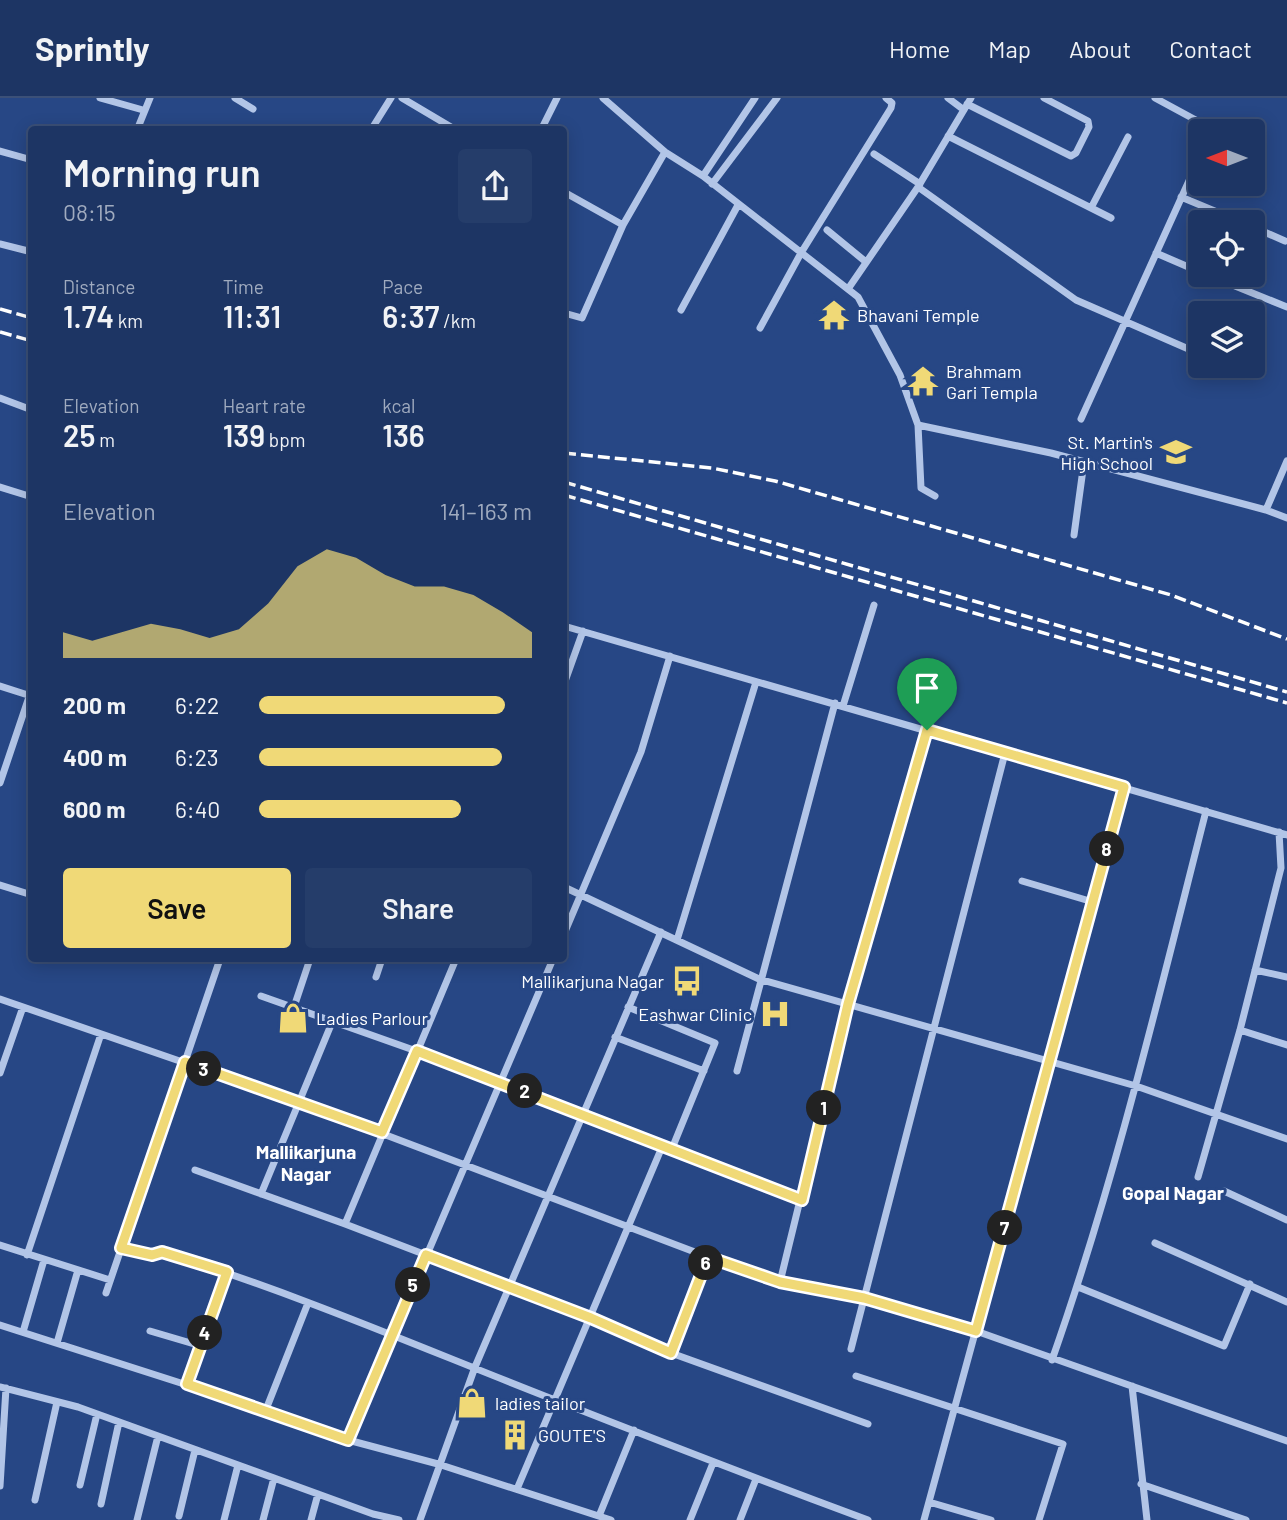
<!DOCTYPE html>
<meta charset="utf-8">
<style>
body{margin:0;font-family:Barlow,sans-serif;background:#253d6a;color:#f1f3f6;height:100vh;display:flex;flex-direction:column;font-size:26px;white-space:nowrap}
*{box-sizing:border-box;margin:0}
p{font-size:23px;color:#a0abbf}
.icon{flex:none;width:38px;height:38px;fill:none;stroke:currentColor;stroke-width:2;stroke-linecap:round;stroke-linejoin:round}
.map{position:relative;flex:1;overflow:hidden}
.details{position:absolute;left:28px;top:28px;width:539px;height:836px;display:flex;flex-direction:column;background:#1d3564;border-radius:7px;box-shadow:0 4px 18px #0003,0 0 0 2px #3b5078}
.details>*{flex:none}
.needle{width:46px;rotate:270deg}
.buttons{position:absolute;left:1188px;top:21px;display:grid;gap:14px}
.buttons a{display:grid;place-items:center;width:77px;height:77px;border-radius:7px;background:#1d3564;box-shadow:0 4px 18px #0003,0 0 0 2px #3b5078;font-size:35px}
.pin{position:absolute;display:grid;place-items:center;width:60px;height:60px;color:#fff;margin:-72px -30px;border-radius:50% 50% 50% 0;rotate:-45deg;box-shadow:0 0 7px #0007}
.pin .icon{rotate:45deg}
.km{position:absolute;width:35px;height:35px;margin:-18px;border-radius:50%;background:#222;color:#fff;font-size:19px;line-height:35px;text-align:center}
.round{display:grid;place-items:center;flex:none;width:74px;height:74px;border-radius:7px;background:#253d6a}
.head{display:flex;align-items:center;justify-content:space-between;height:119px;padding:0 35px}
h1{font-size:38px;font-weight:600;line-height:52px}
.stats{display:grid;grid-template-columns:repeat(3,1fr);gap:10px;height:119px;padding:7px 35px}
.stats div{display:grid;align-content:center}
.stats b{font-size:30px;font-weight:600}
.stats small{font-size:19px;font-weight:400}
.stats p{font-size:19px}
.chart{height:196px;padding:14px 35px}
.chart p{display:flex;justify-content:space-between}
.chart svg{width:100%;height:126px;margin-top:7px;fill:#f0d977;opacity:.7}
.primary-button{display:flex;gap:14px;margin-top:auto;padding:14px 35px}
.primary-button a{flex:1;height:80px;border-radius:7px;background:#f0d977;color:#111;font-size:28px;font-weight:600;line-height:80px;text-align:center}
.primary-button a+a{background:#253d6a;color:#f1f3f6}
ul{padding:0 35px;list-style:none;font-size:23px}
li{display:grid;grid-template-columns:112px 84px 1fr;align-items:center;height:52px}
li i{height:18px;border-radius:9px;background:#f0d977}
header{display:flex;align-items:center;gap:42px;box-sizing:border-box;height:98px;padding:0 35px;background:#1d3564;border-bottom:2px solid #3b5078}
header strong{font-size:33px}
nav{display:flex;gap:38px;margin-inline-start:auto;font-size:24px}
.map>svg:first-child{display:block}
</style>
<header>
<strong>Sprintly</strong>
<nav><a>Home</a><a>Map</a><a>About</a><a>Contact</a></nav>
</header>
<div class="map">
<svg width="1287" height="1422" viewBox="0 0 1287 1422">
<rect width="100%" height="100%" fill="#274785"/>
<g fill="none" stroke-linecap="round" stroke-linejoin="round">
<path stroke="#b2c5e7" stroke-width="7" d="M100 0 143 12
M235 0 253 11
M402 0 456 32
M603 0 665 54 703 78 858 199 900 277 918 327 1051 355 1266 412 1287 363
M948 0 964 12
M1155 0 1216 33
M967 6 1071 58 1076 55 1089 29 1088 23 1044 0
M137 32 150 0
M371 32 391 0
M541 32 557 0
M948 38 1111 120
M0 53 32 62
M874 56 920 86
M703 78 755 0
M712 86 777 0
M918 89 1076 202 1200 256
M564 94 623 127
M1181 99 1241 124
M1091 110 1128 39
M1253 129 1285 143
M827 132 866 164
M0 146 32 154
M1156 155 1200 174
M1208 177 1287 209
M848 191 918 89 971 0
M681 212 738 107
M564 215 582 220 623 127 665 54
M760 230 801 155 891 10 892 5 886 0
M0 300 32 312
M1081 321 1193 74
M918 327 921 390 935 398
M0 389 32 399
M1266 412 1287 420
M1074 437 1084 364
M564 528 1287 737
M564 586 583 533
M0 588 31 598
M843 608 874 507
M0 685 32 590
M1022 783 1093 804
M0 787 32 797
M564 789 759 881 1136 988 1287 1041
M564 836 641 654 670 558
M677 842 756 584
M1255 872 1287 879
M376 879 382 861
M261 898 501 983 662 1049 517 1391
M0 901 304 1006 708 1159 780 1184 864 1200 976 1233 1287 1343
M294 909 310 861
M628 909 715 945 671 1053
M1240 932 1287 947
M615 939 704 973
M737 973 835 605
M0 975 23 909
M668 1052 802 1102
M195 1072 345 1126 591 1220 671 1255 868 1326
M1198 1079 1240 932 1281 770 1279 734
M1224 1093 1287 1122
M261 1096 333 922
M345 1126 456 861
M1155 1145 1287 1204
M0 1147 110 1182
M121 1150 152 1157 162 1154C296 1195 424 1251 555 1302 659 1343 763 1383 868 1422
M27 1157 101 936
M780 1184 848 906 927 632
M1078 1189 1224 1248 1250 1186
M106 1195 220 861
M0 1227 187 1287 227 1174
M150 1233 201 1248
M23 1234 44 1162
M57 1245 78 1172
M851 1251 1005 655
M671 1255 708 1159
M1052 1262C1115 1083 1159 897 1206 713
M856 1278 1063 1346 1039 1422
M187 1287 348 1342 438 1366 611 1422
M1132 1288 1147 1422
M0 1289 78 1309 373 1416 399 1422
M265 1314 308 1205
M348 1342 553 861
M1141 1386 1246 1422
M80 1387 97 1316
M0 1388 6 1290
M35 1402 57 1304
M929 1404 991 1422
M101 1406 119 1324
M179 1418 195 1352
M599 1418 634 1332
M137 1422 158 1338
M224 1422 238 1367
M263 1422 274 1380
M311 1422 318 1396
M420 1422 475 1269 661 834
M690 1422 713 1365
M740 1422 756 1381
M924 1422 1124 689"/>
<path stroke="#fff" stroke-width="3.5" stroke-dasharray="12 5" stroke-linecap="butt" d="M0 211 32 220
M0 234 32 243
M564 355 712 370 775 383 1171 497 1287 541
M564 384 1287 594
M564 397 1287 605"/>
</g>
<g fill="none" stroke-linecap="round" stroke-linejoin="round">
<g stroke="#fff" stroke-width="14">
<path id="route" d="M927 632 1124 689 976 1233 864 1200 780 1184 708 1159 671 1255 591 1220 426 1157 348 1342 187 1286 227 1174 162 1154 152 1157 121 1150 185 964 382 1034 417 953 802 1102 848 906Z"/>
</g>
<use href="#route" stroke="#f0d977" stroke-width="9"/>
</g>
<defs>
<g id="temple-bare" transform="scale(2.415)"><path d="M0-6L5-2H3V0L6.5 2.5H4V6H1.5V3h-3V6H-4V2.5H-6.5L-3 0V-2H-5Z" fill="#f0d977" stroke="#274785" stroke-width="2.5" paint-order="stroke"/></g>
<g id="school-bare" transform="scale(2.415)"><path d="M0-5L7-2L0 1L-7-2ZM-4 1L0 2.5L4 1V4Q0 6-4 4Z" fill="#f0d977" stroke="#274785" stroke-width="2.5" paint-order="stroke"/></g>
<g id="bus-bare" transform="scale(2.415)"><path d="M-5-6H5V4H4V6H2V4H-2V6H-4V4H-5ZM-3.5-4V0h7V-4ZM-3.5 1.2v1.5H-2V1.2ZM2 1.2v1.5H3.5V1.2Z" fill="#f0d977" stroke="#274785" stroke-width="2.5" paint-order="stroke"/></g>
<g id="hospital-bare" transform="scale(2.415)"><path d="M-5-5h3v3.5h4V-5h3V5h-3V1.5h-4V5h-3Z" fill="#f0d977" stroke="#274785" stroke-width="2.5" paint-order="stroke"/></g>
<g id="shop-bare" transform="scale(2.415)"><path d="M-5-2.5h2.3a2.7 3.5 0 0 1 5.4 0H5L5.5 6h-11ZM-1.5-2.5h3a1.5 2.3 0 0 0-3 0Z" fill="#f0d977" stroke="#274785" stroke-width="2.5" paint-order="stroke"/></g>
<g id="building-bare" transform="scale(2.415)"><path d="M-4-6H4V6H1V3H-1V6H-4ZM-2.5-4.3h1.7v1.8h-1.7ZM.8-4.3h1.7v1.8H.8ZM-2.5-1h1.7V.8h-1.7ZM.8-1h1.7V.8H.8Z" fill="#f0d977" stroke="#274785" stroke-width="2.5" paint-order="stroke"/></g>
</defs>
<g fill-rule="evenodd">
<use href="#temple-bare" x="834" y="217"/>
<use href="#temple-bare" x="923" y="283"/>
<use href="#school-bare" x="1176" y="354"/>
<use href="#bus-bare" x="687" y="883"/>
<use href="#hospital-bare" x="775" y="916"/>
<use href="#shop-bare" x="293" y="920"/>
<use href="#shop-bare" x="472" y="1305"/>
<use href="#building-bare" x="515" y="1337"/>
</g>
<g text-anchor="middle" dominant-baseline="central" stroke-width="6" stroke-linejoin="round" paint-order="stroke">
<g font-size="18" fill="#fff" stroke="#274785" text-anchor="start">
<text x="857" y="217">Bhavani Temple</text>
<text x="946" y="273">Brahmam<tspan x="946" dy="21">Gari Templa</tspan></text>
<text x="1153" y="344" text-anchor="end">St. Martin's<tspan x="1153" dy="21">High School</tspan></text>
<text x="664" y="883" text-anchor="end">Mallikarjuna Nagar</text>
<text x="752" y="916" text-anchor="end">Eashwar Clinic</text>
<text x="316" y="920">Ladies Parlour</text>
<text x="495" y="1305">ladies tailor</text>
<text x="538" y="1337">GOUTE'S</text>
</g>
<g font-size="19" font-weight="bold" fill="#fff" stroke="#274785">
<text x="306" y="1053">Mallikarjuna<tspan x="306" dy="22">Nagar</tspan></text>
<text x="1173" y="1094">Gopal Nagar</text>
</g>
</g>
</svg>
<div class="buttons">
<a><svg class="needle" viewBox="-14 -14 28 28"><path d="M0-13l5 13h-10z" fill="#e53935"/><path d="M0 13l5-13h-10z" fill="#a0abbf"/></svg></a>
<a><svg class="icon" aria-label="locate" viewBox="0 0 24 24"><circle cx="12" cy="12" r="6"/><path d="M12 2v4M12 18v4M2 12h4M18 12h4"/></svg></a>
<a><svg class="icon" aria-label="layers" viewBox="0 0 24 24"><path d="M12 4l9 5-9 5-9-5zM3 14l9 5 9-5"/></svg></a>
</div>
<div class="pin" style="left:927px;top:632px;background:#1e9e55"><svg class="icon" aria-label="arrive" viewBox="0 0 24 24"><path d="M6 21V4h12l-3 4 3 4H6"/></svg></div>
<b class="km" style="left:824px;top:1010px">1</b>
<b class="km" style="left:525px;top:993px">2</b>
<b class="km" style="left:204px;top:971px">3</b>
<b class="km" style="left:205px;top:1235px">4</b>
<b class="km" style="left:413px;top:1187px">5</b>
<b class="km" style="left:706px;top:1165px">6</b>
<b class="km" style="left:1005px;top:1130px">7</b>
<b class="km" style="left:1107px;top:751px">8</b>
<section class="details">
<div class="head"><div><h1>Morning run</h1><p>08:15</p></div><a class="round"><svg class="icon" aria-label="share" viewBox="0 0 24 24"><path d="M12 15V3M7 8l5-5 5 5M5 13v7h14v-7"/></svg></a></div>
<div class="stats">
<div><p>Distance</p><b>1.74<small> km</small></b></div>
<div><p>Time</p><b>11:31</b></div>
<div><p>Pace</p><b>6:37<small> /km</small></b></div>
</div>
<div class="stats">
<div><p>Elevation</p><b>25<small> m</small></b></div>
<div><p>Heart rate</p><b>139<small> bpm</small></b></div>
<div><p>kcal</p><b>136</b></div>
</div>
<div class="chart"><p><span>Elevation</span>141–163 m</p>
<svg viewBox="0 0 160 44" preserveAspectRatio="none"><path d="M0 44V35L10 38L20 35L30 32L40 34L50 37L60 34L70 25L80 12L90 6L100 9L110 15L120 19L130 19L140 22L150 28L160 35V44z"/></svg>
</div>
<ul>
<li><b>200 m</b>6:22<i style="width:90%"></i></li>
<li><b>400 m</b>6:23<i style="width:89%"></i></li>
<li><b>600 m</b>6:40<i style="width:74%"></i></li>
</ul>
<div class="primary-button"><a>Save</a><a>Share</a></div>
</section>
</div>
